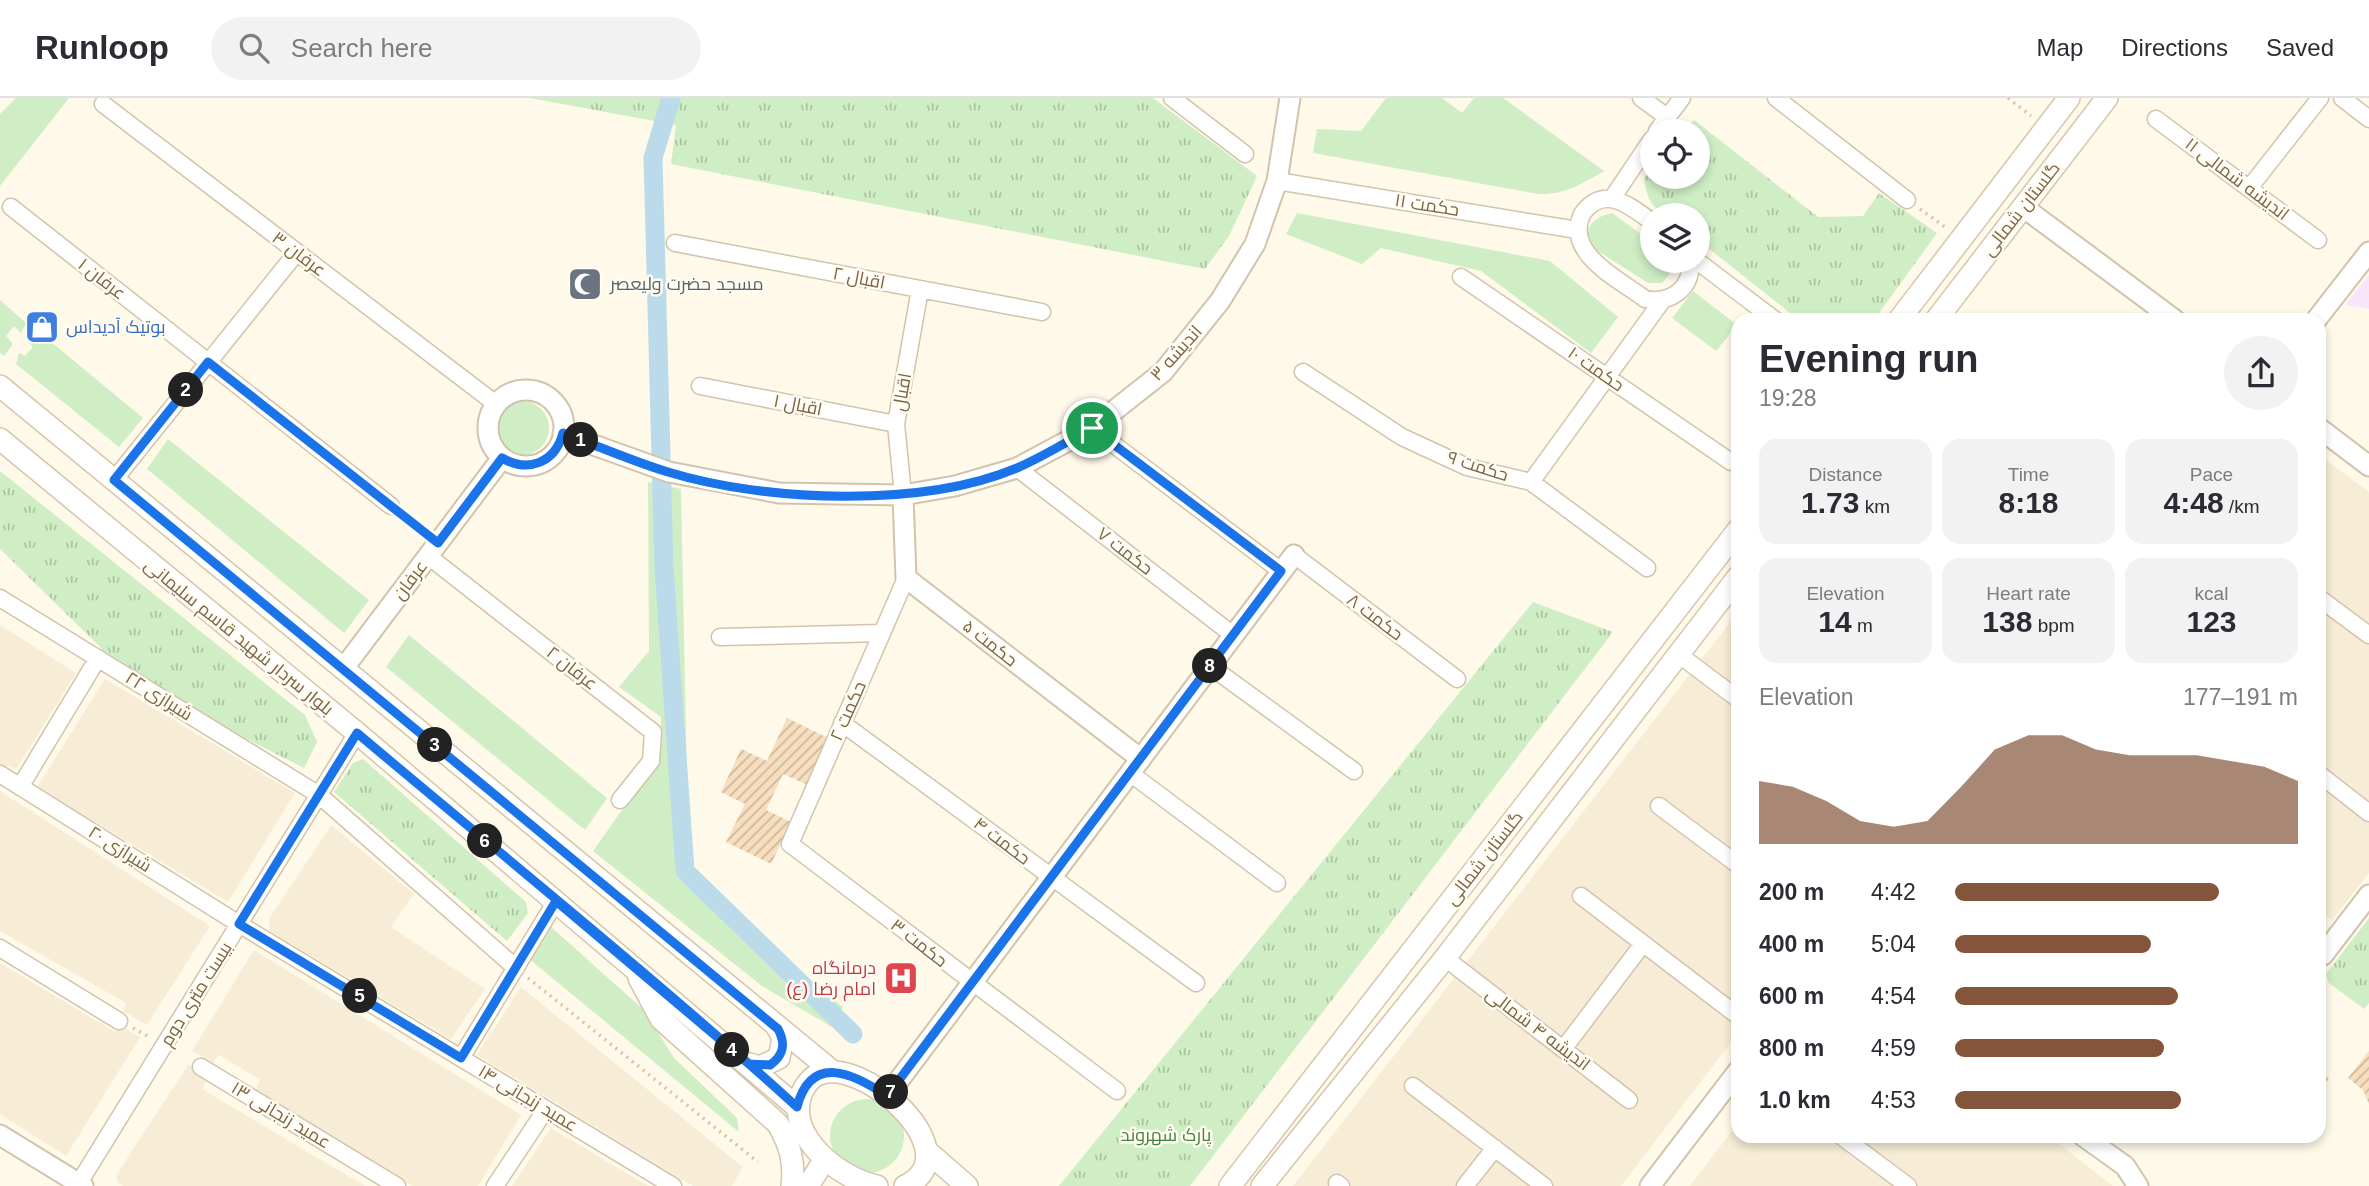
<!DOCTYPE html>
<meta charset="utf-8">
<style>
body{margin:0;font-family:Arial,Cairo,sans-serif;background:#f2f2f3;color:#2b2b33;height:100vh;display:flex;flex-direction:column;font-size:26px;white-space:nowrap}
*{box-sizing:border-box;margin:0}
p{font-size:23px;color:#7c7c81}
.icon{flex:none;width:38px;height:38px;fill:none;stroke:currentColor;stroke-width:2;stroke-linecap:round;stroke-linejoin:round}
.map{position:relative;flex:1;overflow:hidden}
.details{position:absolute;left:1731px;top:215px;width:595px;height:830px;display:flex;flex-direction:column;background:#fff;border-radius:21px;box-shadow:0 4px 10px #0003}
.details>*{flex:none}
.tools{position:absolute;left:1640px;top:21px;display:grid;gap:14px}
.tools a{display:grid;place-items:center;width:70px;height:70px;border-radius:50%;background:#fff;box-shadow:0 4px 10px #0003;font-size:35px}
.pin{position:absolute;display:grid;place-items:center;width:60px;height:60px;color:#fff;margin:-30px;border:4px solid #fff;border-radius:50%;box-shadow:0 2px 7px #0007}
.km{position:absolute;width:35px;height:35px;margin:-18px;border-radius:50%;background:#222;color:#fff;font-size:19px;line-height:35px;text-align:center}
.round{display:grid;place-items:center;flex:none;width:74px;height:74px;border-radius:37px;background:#f2f2f3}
.overview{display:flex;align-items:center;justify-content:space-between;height:119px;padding:0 28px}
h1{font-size:38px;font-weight:800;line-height:52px}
.figures{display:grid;grid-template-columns:repeat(3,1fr);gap:10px;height:119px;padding:7px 28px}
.figures div{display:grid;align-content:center;border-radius:18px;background:#f2f2f3;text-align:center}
.figures b{font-size:30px;font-weight:800}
.figures small{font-size:19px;font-weight:400}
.figures p{font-size:19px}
.chart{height:196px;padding:14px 28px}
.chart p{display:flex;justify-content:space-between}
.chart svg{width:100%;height:126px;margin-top:7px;fill:#85553b;opacity:.7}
ul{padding:0 28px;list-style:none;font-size:23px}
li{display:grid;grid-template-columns:112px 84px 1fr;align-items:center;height:52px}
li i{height:18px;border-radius:9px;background:#85553b}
header{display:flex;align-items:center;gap:42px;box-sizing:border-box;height:98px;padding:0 35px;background:#fff;border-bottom:2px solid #e1e1e2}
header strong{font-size:33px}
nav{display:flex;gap:38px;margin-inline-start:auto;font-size:24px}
.search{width:490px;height:63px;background:#f2f2f3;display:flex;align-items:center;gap:18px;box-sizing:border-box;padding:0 24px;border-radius:38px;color:#7c7c81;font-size:26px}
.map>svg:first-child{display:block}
</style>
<header>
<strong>Runloop</strong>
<div class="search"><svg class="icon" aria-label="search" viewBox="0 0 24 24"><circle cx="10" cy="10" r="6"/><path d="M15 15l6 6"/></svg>Search here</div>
<nav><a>Map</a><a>Directions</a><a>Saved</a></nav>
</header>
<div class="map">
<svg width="2369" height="1088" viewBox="0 0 2369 1088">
<defs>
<pattern id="park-tufts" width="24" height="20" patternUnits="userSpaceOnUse" patternTransform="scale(1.75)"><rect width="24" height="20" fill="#cfeec5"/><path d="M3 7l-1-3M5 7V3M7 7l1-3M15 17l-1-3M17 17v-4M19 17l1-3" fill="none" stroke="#adc4a2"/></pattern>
<pattern id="building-hatch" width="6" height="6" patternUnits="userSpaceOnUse" patternTransform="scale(1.75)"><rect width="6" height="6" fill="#f6debe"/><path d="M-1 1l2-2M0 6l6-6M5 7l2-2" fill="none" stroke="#ccb89c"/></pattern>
</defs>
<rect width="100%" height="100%" fill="#fef9e9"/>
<path fill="#f7edd6" d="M2319 361 2327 363 2369 394V775L2332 822 2319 815Z
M1738 514V935L1621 1088H1293Z
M0 527 76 575 17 670 0 667Z
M105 581 295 695 228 804 37 689Z
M0 693 210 828 147 927 123 913 126 905 0 833Z
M331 727 414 796 391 829 485 891 451 941 270 833 269 821Z
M254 852 521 1017 478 1088H412L255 994 260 982 219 957 213 965 192 953Z
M0 865 115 934 119 927 140 939 66 1058 0 1016Z
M521 889 743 1069 732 1088H693L477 957Z
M188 967 207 980 202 991 365 1088H123L117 1084V1076Z
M1738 1025V1038H2049L2113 1088H1690Z
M551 1030 648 1088H512Z"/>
<path fill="#f7e5fb" d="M2369 177V211L2345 207Z"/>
<path fill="#cfeec5" d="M16 0H69L0 88V16Z
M1386 0H1442L1462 15 1474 0H1503L1604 73C1582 86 1564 97 1538 96L1313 55 1317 31 1361 33Z
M1297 115 1550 163 1618 219 1591 255 1481 173 1381 150 1362 166 1286 136Z
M1612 115 1652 144V163H1671L1669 177 1662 185H1648L1590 148C1583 129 1594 119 1612 115Z
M1693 193 1737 227 1716 253 1672 220Z
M0 202 26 225 21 235 14 228 6 238 13 246 4 258 0 255Z
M39 234 143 320 119 349 16 266 19 255 25 258 33 249 27 243Z
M495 330a27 27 0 1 1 54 0a27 27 0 1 1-54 0Z
M168 341 369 502 344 535 147 371Z
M648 384 681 391 689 787 843 909 832 929 762 888 593 753 661 657V619L619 589 649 553Z
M409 537 607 700 585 732 386 569Z
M551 829 644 912 674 960 737 1020 739 1034 528 860Z
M830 1038a37 37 0 1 1 74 0a37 37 0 1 1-74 0Z"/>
<path fill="url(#park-tufts)" d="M530 0H1153L1257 78 1229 138 1205 171 671 66 676 27Z
M1694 22 1818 119 1863 118 1879 95 1937 135 1874 222H1799L1698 142V117C1666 117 1648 118 1644 80L1652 72V79H1698V33H1684Z
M0 373 305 617 317 644 304 670 138 586 0 451Z
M1533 504 1613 534 1190 1088H1059Z
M363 661 526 804 528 815 507 843 334 694 353 665Z
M2369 820V905L2364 911 2329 885 2326 876Z"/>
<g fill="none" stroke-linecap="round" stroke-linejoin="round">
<path stroke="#bbdbeb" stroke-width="19" d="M671 0 653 60 664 470 685 773 853 936"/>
</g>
<path fill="url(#building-hatch)" d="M787 620 830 641 808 687 783 676 766 712 791 724 771 766 726 744 745 706 721 694 741 651 767 663Z
M2369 953V1006L2363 992 2348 980Z
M2319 973 2329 981 2319 993Z"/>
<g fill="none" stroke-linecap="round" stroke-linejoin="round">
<g stroke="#d3c3ac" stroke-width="19">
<path id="minor" d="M1172 0 1245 56
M1641 0 1667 19
M1776 0 1907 102
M2342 0 2369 21
M103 6 496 306
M2156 21 2318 142
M1657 33 1682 0
M1277 83 1577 132
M2250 89 2320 0
M1613 99 1652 41
M11 109 391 408
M1652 124C1629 107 1604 86 1582 116 1564 156 1619 181 1645 201 1671 206 1693 190 1690 163
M675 145 1042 214
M1697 163 1775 222
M1461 179 1731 364
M1303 274 1402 339 1467 369 1531 384 1647 470
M700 288 896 326
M1092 330 1281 473
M1017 370 1233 537
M114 382 297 154
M1531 384 1662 203
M903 397 896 326 920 191
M1294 457 1457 581
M428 458 653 634 651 663 620 702
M906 480 790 746 1117 993
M0 500 319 697 516 870
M2319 500 2369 537
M720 539 882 535
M1678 556 1738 601
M1210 568 1354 673
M842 625 1196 885
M1130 675 1277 785
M0 676 239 826 673 1088
M2319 676 2369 715
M20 689 98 560
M1659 708 1738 767
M1581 798 1738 918
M0 850 119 923
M1445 860 1629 1002
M1564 950 1642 847
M461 960 556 803
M201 969 397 1088
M1413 988 1544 1088
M1841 1038 1908 1088
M79 1085 357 635
M1337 1085 1341 1088
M495 1088 546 1011
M1465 1088 1495 1050"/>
</g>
<g stroke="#d3c3ac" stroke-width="23">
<path id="tertiary" d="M2023 109 2175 222
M2316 222 2369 154
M488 330a38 38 0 1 1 76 0a38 38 0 1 1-76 0Z
M2319 330 2369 368
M563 336 669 374 779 395 903 397 955 388 1017 370 1092 330 1163 274 1220 203 1255 146 1277 83 1290 0
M903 397 906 480 1141 661
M343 571 502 360
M2319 854 2323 857 2369 797
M887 998 1294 457
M0 1037 83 1088
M2083 1038 2125 1068 2138 1088
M1650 1088 1738 973"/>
</g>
<g stroke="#d6c5aa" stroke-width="24">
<path id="secondary" d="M1899 222 2069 0
M1936 222 2107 0
M0 288 832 973
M0 341 357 635 797 1009
M639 880 661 921 778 1026C790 1047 795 1064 792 1088
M749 966 760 969 779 960 783 940 778 931
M928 1054 967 1088
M808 1088 825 1061
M877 1088C841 1081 789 1041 800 1000 802 992 808 983 815 978 860 952 974 1057 905 1088
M1230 1088 1738 432
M1262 1088 1445 860 1738 479"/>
</g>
<path stroke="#dcc1a0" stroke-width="3.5" stroke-dasharray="2 5" stroke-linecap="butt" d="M2008 0 2031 18
M1920 111 1945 129
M404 418 425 435
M528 880 758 1064
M133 930 151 940"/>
<use href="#minor" stroke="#fff" stroke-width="16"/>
<use href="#tertiary" stroke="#fff" stroke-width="19"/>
<use href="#secondary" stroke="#fff" stroke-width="21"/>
</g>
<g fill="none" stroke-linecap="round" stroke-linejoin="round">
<g stroke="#fff" stroke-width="14">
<path id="route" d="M1092 330C1068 343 1043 359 1017 370 922 410 766 404 668 374 632 363 598 348 563 335 555 365 528 375 502 360L438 445 208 264 114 382 778 931C786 946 784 957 770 967L749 966 556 803 461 960 239 826 357 635C504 759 655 880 797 1009 811 955 853 975 887 998L1281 473 1092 330"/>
</g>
<use href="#route" stroke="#1a73e8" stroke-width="9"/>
</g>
<defs>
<g id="mosque-square" transform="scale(1.75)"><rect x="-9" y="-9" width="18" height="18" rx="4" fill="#6b7280" stroke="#fffcf1"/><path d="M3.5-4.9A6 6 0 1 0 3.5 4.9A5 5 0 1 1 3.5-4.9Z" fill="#fff"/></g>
<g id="shop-square" transform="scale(1.75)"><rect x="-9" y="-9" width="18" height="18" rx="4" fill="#3f7fe0" stroke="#fffcf1"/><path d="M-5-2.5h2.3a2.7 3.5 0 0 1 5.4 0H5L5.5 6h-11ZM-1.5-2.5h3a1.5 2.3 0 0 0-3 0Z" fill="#fff"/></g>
<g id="hospital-square" transform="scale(1.75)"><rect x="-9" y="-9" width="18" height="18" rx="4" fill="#e0444e" stroke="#fffcf1"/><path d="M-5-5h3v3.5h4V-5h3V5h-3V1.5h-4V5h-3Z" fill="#fff"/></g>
</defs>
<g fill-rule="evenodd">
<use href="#mosque-square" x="585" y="186"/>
<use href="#shop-square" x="42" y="229"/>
<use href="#hospital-square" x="901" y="880"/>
</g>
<g text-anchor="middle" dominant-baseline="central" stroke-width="5" stroke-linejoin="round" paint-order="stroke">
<g font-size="18" fill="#7c6449" stroke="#fffcf1">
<text transform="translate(2237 81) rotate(37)">اندیشه شمالی ۱۱</text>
<text transform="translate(1427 107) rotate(9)">حکمت ۱۱</text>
<text transform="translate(2021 111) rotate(-52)">گلستان شمالی</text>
<text transform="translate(299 156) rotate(37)">عرفان ۳</text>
<text transform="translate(859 180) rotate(11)">اقبال ۲</text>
<text transform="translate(102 181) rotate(38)">عرفان ۱</text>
<text transform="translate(1176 255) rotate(-48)">اندیشه ۳</text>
<text transform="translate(1596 271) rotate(35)">حکمت ۱۰</text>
<text transform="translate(902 294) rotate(-80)">اقبال</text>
<text transform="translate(798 307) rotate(11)">اقبال ۱</text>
<text transform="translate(1478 368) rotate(18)">حکمت ۹</text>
<text transform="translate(1125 453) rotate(38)">حکمت ۷</text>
<text transform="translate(410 482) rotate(-53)">عرفان</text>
<text transform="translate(1375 519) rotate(37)">حکمت ۸</text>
<text transform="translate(239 539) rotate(39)">بلوار سردار شهید قاسم سلیمانی</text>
<text transform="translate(990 545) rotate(38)">حکمت ۵</text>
<text transform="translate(572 570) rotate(38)">عرفان ۲</text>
<text transform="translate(159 598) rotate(32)">شیرازی ۲۲</text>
<text transform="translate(848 613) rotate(-66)">حکمت ۲</text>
<text transform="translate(1002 743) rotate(37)">حکمت ۴</text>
<text transform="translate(120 751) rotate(32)">شیرازی ۲۰</text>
<text transform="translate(1484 760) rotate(-52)">گلستان شمالی</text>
<text transform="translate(919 845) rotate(38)">حکمت ۳</text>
<text transform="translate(196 896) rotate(-58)">بیست متری دوم</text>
<text transform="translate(1538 931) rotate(37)">اندیشه ۴ شمالی</text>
<text transform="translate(528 1000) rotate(31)">عمید زنجانی ۱۴</text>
<text transform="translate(281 1017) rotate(31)">عمید زنجانی ۱۳</text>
</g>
<g font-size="18" fill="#5b616d" stroke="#fffcf1" text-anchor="start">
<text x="610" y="186">مسجد حضرت ولیعصر</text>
</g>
<g font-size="18" fill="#366cbe" stroke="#fffcf1" text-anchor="start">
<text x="66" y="229">بوتیک آدیداس</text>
</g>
<g font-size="18" fill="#be3a42" stroke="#fffcf1" text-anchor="end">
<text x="876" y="870">درمانگاه<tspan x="876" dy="21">امام رضا (ع)</tspan></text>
</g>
<g font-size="18" fill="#488240" stroke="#fffcf1">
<text x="1166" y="1037">پارک شهروند</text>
</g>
</g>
</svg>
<div class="tools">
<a><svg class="icon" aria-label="locate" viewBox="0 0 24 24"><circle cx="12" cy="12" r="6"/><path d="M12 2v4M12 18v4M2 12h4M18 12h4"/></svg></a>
<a><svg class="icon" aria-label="layers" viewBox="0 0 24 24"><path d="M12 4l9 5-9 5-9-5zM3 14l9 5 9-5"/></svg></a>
</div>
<div class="pin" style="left:1092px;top:330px;background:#1e9e55"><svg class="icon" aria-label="arrive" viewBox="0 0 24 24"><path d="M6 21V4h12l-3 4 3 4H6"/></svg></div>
<b class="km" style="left:581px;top:342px">1</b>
<b class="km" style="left:186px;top:292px">2</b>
<b class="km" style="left:435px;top:647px">3</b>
<b class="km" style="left:732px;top:952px">4</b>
<b class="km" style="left:360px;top:898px">5</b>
<b class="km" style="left:485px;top:743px">6</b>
<b class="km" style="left:891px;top:994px">7</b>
<b class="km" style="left:1210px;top:568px">8</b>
<section class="details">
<div class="overview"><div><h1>Evening run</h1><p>19:28</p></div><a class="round"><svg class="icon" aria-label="share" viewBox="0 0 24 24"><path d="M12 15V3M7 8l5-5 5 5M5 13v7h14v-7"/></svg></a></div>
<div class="figures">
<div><p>Distance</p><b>1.73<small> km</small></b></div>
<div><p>Time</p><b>8:18</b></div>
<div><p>Pace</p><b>4:48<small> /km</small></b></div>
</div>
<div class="figures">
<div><p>Elevation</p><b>14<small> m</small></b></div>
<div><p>Heart rate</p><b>138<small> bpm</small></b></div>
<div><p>kcal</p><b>123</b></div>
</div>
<div class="chart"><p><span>Elevation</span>177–191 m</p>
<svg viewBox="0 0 160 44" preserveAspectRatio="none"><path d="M0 44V22L10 24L20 29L30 36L40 38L50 36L60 24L70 11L80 6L90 6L100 11L110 13L120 13L130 13L140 15L150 17L160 22V44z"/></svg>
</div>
<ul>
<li><b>200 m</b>4:42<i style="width:77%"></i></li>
<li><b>400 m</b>5:04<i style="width:57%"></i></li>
<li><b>600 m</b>4:54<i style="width:65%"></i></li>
<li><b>800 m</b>4:59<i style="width:61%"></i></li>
<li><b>1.0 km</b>4:53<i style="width:66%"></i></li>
</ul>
</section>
</div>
